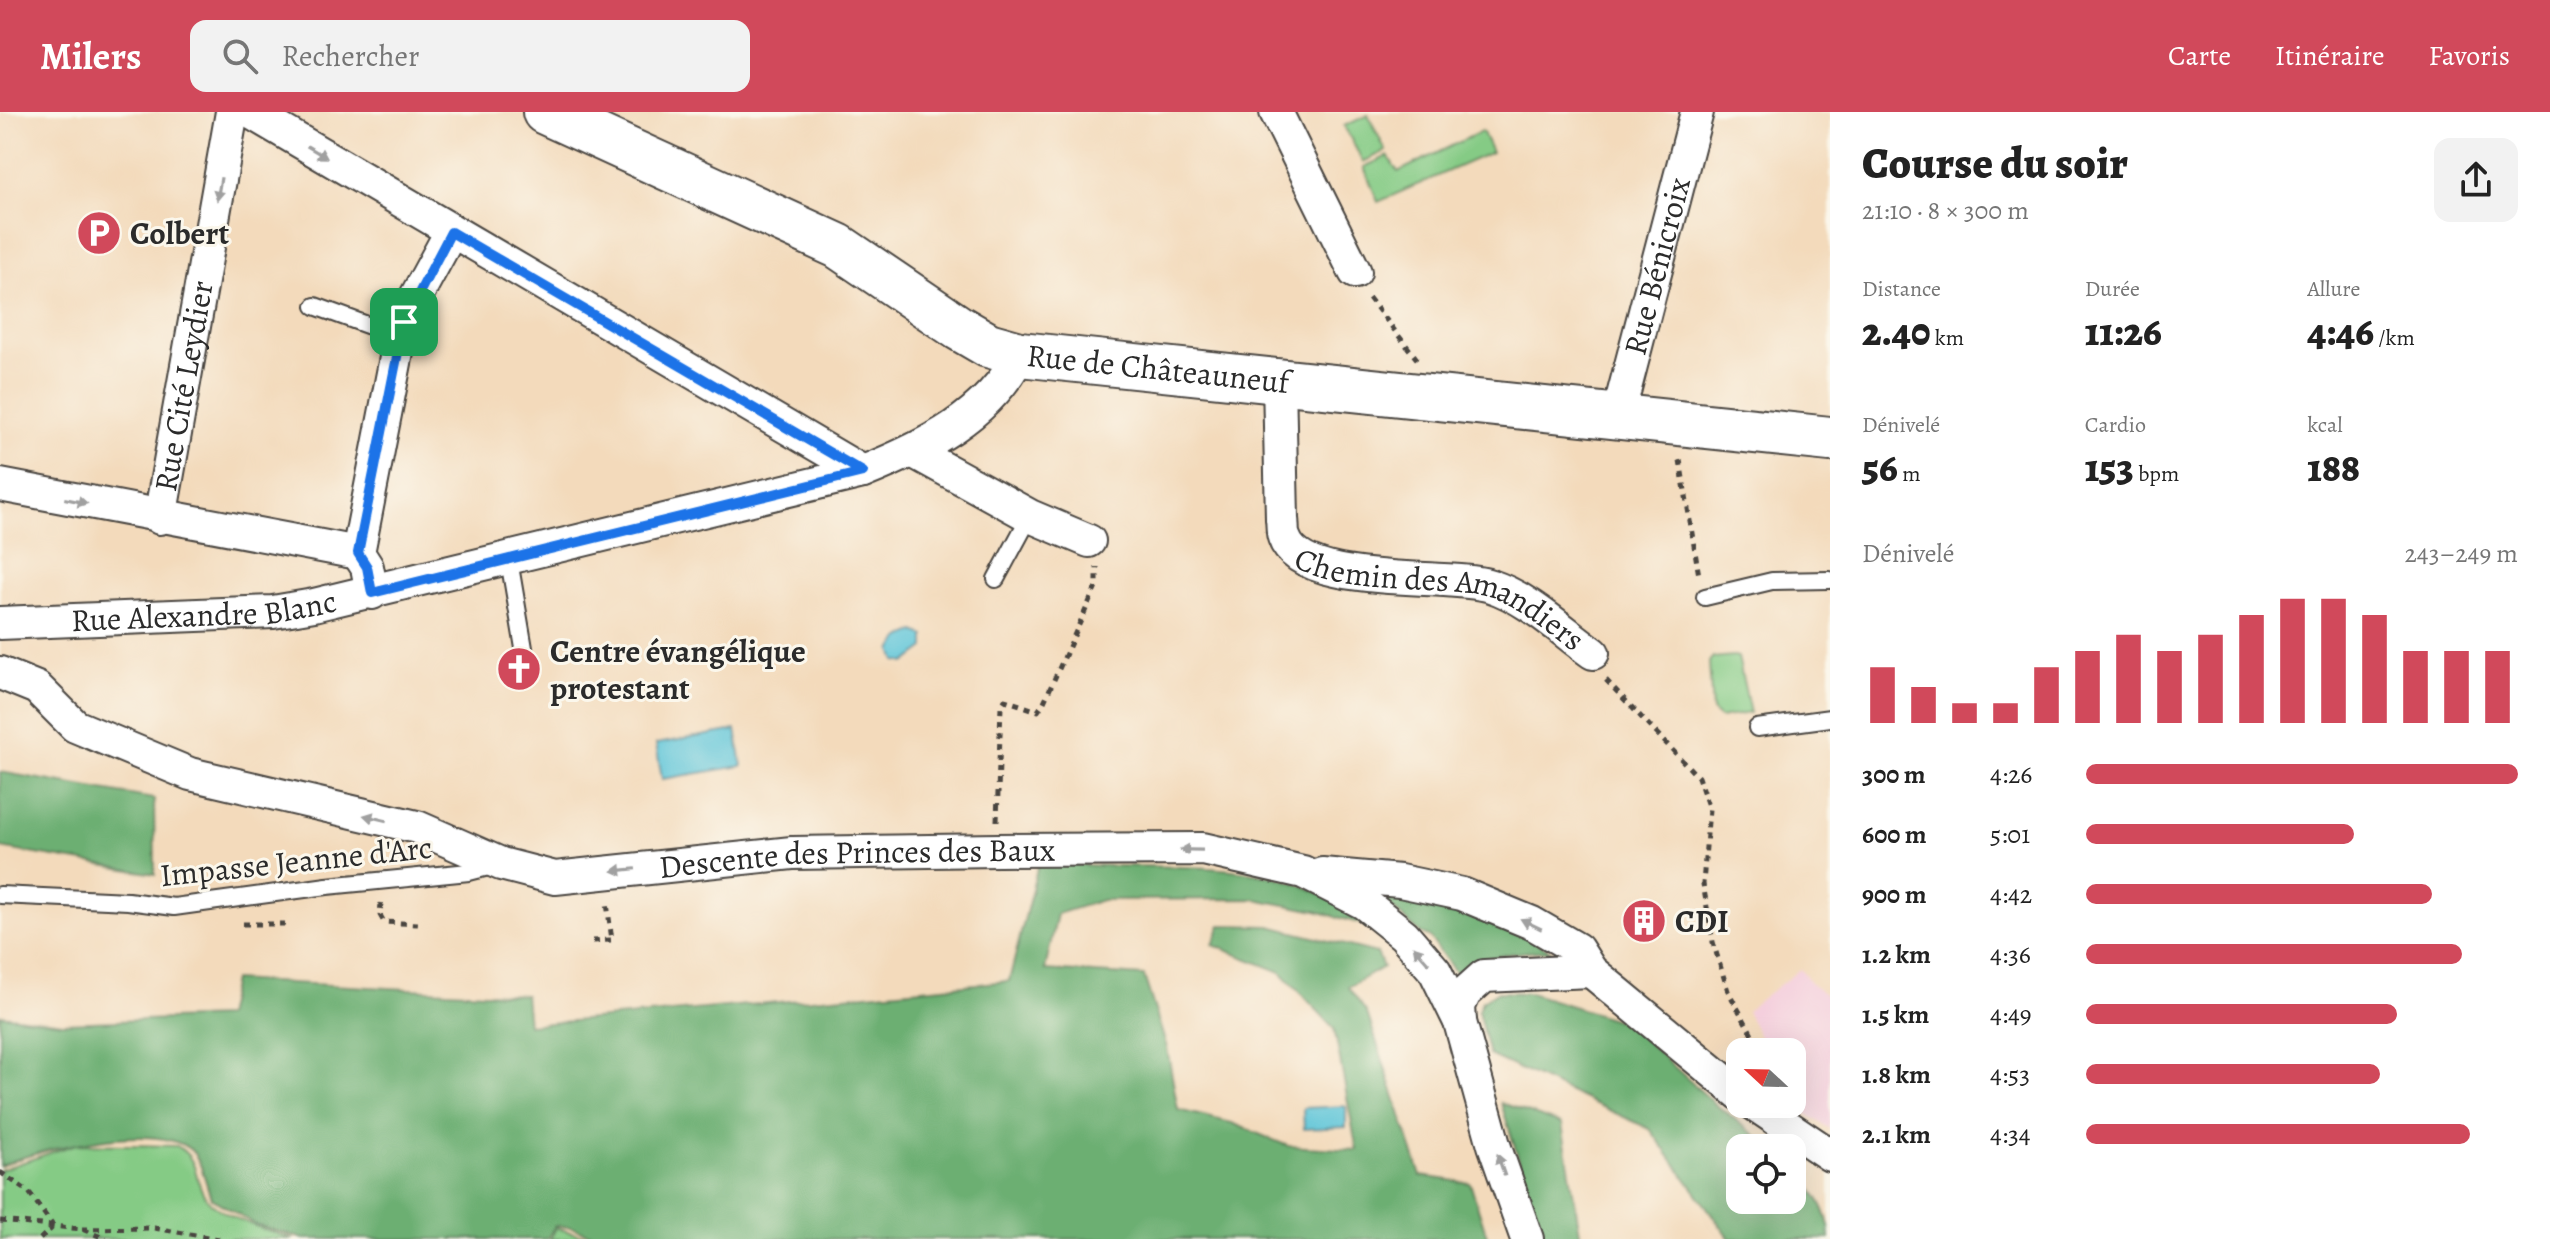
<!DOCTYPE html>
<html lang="fr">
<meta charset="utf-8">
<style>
body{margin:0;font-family:Alegreya,serif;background:#f2f2f2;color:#222;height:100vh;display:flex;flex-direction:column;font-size:30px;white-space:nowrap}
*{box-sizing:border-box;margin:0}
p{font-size:26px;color:#767676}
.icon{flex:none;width:44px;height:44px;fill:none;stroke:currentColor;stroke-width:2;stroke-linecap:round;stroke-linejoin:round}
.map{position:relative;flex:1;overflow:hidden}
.sheet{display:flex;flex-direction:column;background:#fff;width:720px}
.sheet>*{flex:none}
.needle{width:52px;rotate:292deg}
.buttons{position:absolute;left:1726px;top:926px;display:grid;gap:16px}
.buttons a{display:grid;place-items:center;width:80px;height:80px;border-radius:16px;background:#fff;box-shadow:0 8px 32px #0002;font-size:40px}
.pin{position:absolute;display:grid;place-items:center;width:68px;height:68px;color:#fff;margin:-34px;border-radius:16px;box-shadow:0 4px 12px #0006}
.round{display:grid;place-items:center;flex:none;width:84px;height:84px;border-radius:16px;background:#f2f2f2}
.head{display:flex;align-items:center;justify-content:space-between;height:136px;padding:0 32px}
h1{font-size:44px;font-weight:800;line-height:60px}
.stats{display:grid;grid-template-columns:repeat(3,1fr);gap:12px;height:136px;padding:8px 32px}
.stats div{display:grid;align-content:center}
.stats b{font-size:40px;font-weight:800}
.stats small{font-size:22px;font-weight:400}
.stats p{font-size:22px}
.chart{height:224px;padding:16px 32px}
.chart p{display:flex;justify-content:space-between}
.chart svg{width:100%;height:144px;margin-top:8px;stroke:#d1495b;stroke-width:6}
ul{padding:0 32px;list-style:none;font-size:26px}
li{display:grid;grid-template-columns:128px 96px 1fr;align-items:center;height:60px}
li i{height:20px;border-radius:10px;background:#d1495b}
header{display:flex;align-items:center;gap:48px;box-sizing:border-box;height:112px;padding:0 40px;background:#d1495b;color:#fff}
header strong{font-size:38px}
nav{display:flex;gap:44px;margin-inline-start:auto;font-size:28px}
.search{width:560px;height:72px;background:#f2f2f2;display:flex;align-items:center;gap:20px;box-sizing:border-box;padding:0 28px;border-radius:16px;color:#767676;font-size:30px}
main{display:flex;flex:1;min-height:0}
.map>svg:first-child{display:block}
</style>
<header>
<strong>Milers</strong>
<div class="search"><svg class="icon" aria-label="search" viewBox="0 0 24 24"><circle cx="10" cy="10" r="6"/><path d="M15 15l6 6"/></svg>Rechercher</div>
<nav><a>Carte</a><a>Itinéraire</a><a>Favoris</a></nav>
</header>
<main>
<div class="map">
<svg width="1830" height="1127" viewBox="0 0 1830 1127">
<rect width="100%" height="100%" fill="#fbf7ec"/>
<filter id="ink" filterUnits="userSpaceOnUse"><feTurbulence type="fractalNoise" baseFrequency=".0125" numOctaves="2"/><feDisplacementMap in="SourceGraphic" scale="16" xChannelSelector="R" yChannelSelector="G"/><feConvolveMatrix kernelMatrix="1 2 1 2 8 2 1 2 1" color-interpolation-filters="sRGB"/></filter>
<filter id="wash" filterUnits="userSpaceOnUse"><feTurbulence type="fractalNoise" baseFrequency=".006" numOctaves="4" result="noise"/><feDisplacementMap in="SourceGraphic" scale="32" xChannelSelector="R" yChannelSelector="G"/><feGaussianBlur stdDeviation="1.8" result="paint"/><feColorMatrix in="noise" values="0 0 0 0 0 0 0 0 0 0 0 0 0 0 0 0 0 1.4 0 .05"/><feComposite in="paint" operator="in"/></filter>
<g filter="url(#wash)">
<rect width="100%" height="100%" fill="#f3dabb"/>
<path fill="#f4cfdd" d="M1800 857 1813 874 1830 886V1017L1805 1001 1793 988 1792 940H1767L1746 899Z"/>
<path fill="#85cb85" stroke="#587b58" stroke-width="2" d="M1368 3 1386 39 1363 50 1344 14Z
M1482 19 1492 40 1378 90 1364 55 1388 44 1398 60Z
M1734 544 1738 545 1750 601 1720 606 1712 599 1709 550 1712 546Z
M76 1032 177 1034C202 1050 192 1068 207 1087 220 1104 274 1121 294 1127H0V1058Z
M556 1116 596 1127H550Z"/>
<path fill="#6caf72" stroke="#4c6d4e" stroke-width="2" d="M0 660 154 687 155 762 0 736Z
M1039 749C1118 760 1202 747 1280 766 1316 775 1348 798 1379 817L1316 799 1255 787 1102 788 1057 802 1045 858 1144 864 1167 936 1178 998 1232 1011 1288 1034 1357 1038 1334 916 1281 860 1213 833 1221 813 1270 814 1377 841 1383 855 1348 875 1367 901 1421 1064 1470 1071 1488 1127H604L571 1115 555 1114 547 1127H304L256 1113 211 1086C206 1073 202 1050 193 1040 159 1007 39 1037 0 1054V903L63 911 225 905 233 868 525 883 528 913 1009 869Z
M1368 773 1468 793 1552 839C1517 839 1486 843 1456 861L1429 825 1421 822Z
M1497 880 1530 881 1623 910 1635 919 1715 992 1772 1036H1740V1088H1792V1052C1811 1075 1830 1096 1830 1127H1730L1650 1017 1489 943 1478 899 1482 889Z
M1501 991 1562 1012 1581 1127H1544Z"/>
<path fill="#5cc4d8" stroke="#447882" stroke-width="2" d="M915 520 925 524V536L905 551 896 549 892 538 901 526Z
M736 618 742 654 662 667 656 632Z
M1346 994V1015L1304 1017 1303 996Z"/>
</g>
<g filter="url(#ink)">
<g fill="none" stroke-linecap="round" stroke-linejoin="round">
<g stroke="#494541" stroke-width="20">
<path id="service" d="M315 194 400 225
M509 448 526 548
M996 467 1030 404
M1705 485 1772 469 1830 468
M1757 616 1830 606
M0 783 128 789 174 795 327 774 469 760 496 753"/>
</g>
<g stroke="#494541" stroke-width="36">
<g id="minor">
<path d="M250 0 863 360"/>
<path d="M1276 0 1355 160"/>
<path id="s1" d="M1279 268 1282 407C1283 412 1282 420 1284 425 1301 478 1449 460 1491 474 1528 486 1561 518 1593 541"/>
<path id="s2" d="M1617 307 1697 0"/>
<path d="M914 340 1030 404 1089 429"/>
<path d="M0 373 358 441"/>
<path id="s3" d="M160 406 232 0"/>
<path d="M372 481 367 455 358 441 400 225 413 190 451 120"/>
<path id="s4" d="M0 511 273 500 314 493 863 360C925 335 988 305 1020 242"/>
<path id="s5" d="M0 561 37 576 75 614 190 662 417 715 501 752 555 766 792 741 998 738 1203 737 1303 760 1364 791 1404 823 1435 859 1460 910 1494 1033 1527 1127"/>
<path d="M1322 762 1400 769 1462 782 1532 811 1577 837 1591 859 1740 982"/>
<path d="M1460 910 1459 894 1465 881 1484 864 1591 859"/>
<path d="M1754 992 1830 1043"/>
</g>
</g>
<g stroke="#494541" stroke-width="48">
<g id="secondary">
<path id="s6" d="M545 0 838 134 959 216 988 233 1020 242 1830 327"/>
</g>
</g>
<path stroke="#494541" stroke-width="5" stroke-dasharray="6 6" stroke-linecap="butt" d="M1369 186 1417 247
M1680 348 1699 464
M1606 568 1698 665 1709 697 1703 772 1713 830 1728 879 1762 940
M997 709 1001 594 1005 588 1038 599 1043 592 1097 473V455
M381 791 380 803 384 810 418 812
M243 812H290
M593 829 612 828 607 791
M0 1060 29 1080 53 1114
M0 1109 82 1117 106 1127
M82 1117 154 1116 219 1127
M40 1127 52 1116"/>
<use href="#service" stroke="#fff" stroke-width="16"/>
<use href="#minor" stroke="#fff" stroke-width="32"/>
<use href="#secondary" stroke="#fff" stroke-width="44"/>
</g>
<defs><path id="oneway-solid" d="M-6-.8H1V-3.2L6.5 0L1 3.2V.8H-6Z" transform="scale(2)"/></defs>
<g fill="#a0a0a0">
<use href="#oneway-solid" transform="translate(317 40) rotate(31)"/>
<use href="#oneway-solid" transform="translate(219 77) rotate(100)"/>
<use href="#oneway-solid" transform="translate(76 389) rotate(12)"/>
<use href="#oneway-solid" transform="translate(375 706) rotate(-167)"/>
<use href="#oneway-solid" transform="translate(1191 738) rotate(-179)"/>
<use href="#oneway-solid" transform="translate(624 758) rotate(174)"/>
<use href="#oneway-solid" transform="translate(1531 812) rotate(-154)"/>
<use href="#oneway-solid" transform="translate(1421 843) rotate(-131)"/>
<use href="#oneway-solid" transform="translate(1501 1053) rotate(-109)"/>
</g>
</g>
<g fill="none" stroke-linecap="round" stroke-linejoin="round" filter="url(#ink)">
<g stroke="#fff" stroke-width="16">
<path id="route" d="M451 120 863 360 372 481 367 455 358 441 404 210Z"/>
</g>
<use href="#route" stroke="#1a73e8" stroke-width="10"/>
</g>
<defs>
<g id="parking-disc" transform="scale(2.3)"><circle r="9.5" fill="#d1495b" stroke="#fbf7ec"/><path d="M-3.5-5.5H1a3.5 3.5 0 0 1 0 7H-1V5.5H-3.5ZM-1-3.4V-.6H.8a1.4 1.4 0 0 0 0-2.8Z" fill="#fff"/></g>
<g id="church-disc" transform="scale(2.3)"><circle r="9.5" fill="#d1495b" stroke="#fbf7ec"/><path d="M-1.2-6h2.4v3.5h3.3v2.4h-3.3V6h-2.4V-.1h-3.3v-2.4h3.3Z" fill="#fff"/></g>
<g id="building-disc" transform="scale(2.3)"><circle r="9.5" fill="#d1495b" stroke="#fbf7ec"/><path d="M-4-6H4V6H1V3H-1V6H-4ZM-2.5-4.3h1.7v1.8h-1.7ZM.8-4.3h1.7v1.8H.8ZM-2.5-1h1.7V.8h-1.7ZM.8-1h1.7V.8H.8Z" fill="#fff"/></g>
</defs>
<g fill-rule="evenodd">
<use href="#parking-disc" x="99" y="121"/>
<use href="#church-disc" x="519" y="557"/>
<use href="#building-disc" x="1644" y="809"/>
</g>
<g text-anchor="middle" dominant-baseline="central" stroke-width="6" stroke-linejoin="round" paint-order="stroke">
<g font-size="32" font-weight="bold" fill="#2b2b2b" stroke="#fbf7ec" text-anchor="start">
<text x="130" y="121">Colbert</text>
<text x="550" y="539">Centre évangélique<tspan x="550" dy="37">protestant</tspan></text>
<text x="1675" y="809">CDI</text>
</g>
<g font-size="32" fill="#2b2b2b" stroke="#fbf7ec">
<text stroke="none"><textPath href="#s2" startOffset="158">Rue Bénicroix</textPath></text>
<text stroke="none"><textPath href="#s6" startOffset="674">Rue de Châteauneuf</textPath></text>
<text stroke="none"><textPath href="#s3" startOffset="134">Rue Cité Leydier</textPath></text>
<text stroke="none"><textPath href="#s1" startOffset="332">Chemin des Amandiers</textPath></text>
<text stroke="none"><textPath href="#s4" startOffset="204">Rue Alexandre Blanc</textPath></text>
<text stroke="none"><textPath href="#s5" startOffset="902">Descente des Princes des Baux</textPath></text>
<text transform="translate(296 749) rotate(-6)">Impasse Jeanne d'Arc</text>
</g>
</g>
</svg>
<div class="buttons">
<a><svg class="needle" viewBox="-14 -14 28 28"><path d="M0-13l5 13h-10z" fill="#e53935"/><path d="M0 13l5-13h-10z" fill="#767676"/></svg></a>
<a><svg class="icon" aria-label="locate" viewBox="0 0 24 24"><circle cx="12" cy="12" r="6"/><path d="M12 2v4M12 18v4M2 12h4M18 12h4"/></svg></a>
</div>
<div class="pin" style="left:404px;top:210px;background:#1e9e55"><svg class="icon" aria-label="arrive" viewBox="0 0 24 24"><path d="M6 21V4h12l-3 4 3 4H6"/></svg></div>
</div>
<section class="sheet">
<div class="head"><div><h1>Course du soir</h1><p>21:10 · 8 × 300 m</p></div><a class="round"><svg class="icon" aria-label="share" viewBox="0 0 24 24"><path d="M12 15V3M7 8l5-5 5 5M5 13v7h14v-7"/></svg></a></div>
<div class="stats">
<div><p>Distance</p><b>2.40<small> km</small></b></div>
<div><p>Durée</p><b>11:26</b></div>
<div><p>Allure</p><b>4:46<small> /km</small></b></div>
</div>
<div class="stats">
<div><p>Dénivelé</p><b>56<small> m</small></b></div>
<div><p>Cardio</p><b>153<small> bpm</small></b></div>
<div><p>kcal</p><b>188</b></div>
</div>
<div class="chart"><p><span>Dénivelé</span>243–249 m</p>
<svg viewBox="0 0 160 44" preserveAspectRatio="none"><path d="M5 44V27M15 44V33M25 44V38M35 44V38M45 44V27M55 44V22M65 44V17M75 44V22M85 44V17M95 44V11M105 44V6M115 44V6M125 44V11M135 44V22M145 44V22M155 44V22"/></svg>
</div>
<ul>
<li><b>300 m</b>4:26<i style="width:100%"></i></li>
<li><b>600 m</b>5:01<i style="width:62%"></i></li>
<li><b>900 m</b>4:42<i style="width:80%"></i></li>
<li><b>1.2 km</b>4:36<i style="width:87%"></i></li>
<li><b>1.5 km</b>4:49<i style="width:72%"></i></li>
<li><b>1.8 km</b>4:53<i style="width:68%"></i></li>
<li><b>2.1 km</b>4:34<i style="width:89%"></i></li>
</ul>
</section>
</main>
